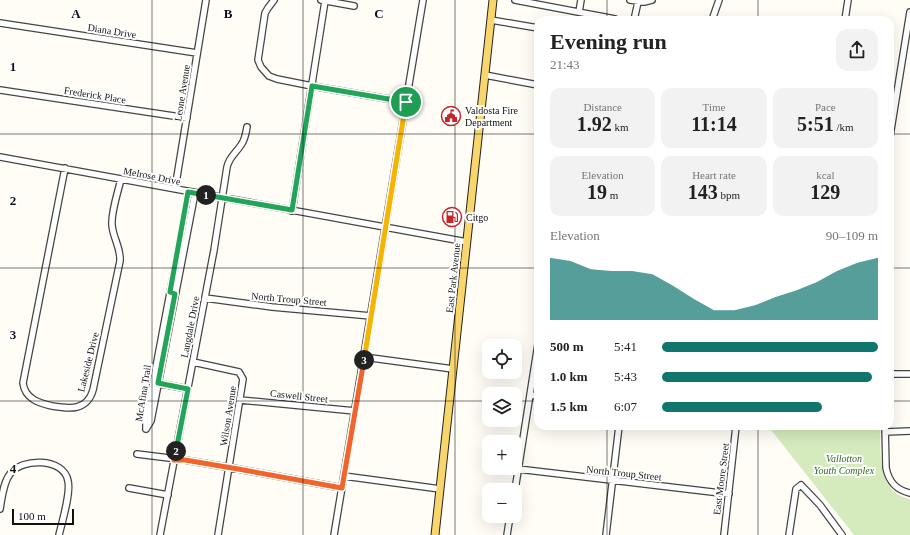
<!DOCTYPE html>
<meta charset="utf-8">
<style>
body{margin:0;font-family:"Times New Roman",serif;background:#f2f2f2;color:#222;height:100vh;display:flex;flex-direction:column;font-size:15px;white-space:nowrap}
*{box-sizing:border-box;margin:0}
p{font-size:13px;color:#767676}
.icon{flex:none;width:22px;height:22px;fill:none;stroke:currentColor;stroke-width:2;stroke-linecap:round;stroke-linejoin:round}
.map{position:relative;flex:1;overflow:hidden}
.side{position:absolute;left:534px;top:16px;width:360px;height:414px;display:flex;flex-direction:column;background:#fff;border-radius:12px;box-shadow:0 4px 16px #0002}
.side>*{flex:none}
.tools{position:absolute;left:482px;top:339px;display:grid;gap:8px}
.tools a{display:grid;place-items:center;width:40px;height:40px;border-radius:8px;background:#fff;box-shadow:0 4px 16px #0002;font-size:20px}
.scale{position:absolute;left:12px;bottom:10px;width:62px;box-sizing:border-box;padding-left:4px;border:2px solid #111;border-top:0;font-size:11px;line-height:14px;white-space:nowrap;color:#111;-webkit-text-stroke:3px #fff;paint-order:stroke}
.pin{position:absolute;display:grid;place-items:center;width:34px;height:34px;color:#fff;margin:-17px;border:2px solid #fff;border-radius:50%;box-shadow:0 1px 4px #0007}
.km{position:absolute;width:20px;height:20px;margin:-10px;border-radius:50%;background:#222;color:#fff;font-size:11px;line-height:20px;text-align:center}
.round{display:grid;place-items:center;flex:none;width:42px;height:42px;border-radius:12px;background:#f2f2f2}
.overview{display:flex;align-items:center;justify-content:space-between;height:68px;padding:0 16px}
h1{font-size:22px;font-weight:800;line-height:30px}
.metrics{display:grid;grid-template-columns:repeat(3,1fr);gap:6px;height:68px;padding:4px 16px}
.metrics div{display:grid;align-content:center;border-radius:10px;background:#f2f2f2;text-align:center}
.metrics b{font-size:20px;font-weight:800}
.metrics small{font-size:11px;font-weight:400}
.metrics p{font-size:11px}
.chart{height:112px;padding:8px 16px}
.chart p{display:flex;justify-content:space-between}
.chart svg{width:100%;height:72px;margin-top:4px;fill:#0f766e;opacity:.7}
ul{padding:0 16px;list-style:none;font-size:13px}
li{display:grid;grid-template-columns:64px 48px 1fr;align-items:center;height:30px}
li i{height:10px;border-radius:5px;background:#0f766e}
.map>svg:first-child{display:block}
</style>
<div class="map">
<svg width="910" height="535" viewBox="0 0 910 535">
<rect width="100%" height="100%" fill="#fffdf5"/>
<path fill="#d5ebbd" d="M768 426H880C881 452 876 492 910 499V535H854Z"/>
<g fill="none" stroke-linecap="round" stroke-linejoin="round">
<g stroke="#444" stroke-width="8">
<path id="minor" d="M274 0 268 8 265 13 258 60 261 67 269 76 277 79 312 86 406 102
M321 0 354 6
M515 0 615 19
M630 0 644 2 652 0
M579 12 581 0
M491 20 538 28
M634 20 638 2
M712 20 719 0
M845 20 848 0
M0 23 197 53
M485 75 538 85
M0 90 187 118
M890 136 910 12
M0 157 467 242
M65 168 23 383C25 399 39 403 52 406 70 409 87 411 93 390L120 261C121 248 113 238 112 225 111 212 118 192 121 179
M175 189 206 0
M292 211 325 1
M205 298 272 307 371 316
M364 357 453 369
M193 362 239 372 243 379 218 535
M890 374H910
M157 383 188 389
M530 395 538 396
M240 400 355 411
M885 426 886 468C889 482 896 490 910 493
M146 429 151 421 195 193
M146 429V421L149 404 189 192
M885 432 910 431
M137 454 185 460 238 469 342 488
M518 469 729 494
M344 476 440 489
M129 488 168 495
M515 490 538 344
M0 509C2 498 3 483 10 474 21 458 64 457 68 481 71 493 62 522 59 535
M160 535 214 250 227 167C229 157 236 153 241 145 245 140 246 133 247 127
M334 535 423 0
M507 535 510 516
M606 535 619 426
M724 535 736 426
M789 535 796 489 801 485 820 505 842 535"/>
</g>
<g stroke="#222" stroke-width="9">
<path id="major" d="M435 535 493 0"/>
</g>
<use href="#minor" stroke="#fff" stroke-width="5.5"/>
<use href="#major" stroke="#f9d66b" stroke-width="7"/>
</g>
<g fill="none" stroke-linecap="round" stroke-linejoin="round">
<g stroke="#fff" stroke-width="8">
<path id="split-1" d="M206 195 292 210 312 86 406 102"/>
</g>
<g stroke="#fff" stroke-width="8">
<path id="split-2" d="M176 451 188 389 158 383 175 294 170 292 188 192 206 195"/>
</g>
<g stroke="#fff" stroke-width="8">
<path id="split-3" d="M176 451 174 460H185L238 469 342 488 364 360"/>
</g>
<g stroke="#fff" stroke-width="8">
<path id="split-4" d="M364 360 406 102"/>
</g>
<use href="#split-1" stroke="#22a559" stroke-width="5"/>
<use href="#split-2" stroke="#22a559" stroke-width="5"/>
<use href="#split-3" stroke="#f0652b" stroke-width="5"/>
<use href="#split-4" stroke="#f5b400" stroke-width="5"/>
</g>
<path fill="none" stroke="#111" stroke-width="1" stroke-opacity="0.55" d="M152 0V535M303 0V535M455 0V535M607 0V20M758 0V20M0 134H538M890 134H910M0 268H538M890 268H910M0 401H489M515 401H538M890 401H910M607 426V535M758 426V535"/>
<defs>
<g id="civic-ring" transform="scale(1)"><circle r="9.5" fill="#fff" stroke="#c4262e" stroke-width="1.5"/><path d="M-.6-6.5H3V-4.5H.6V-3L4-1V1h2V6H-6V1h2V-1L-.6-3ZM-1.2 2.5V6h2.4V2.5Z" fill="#c4262e"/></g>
<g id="fuel-ring" transform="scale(1)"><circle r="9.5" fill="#fff" stroke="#c4262e" stroke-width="1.5"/><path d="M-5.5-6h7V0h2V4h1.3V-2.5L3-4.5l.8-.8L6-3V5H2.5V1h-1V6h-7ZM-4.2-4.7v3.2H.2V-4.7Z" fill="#c4262e"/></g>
</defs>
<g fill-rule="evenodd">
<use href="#civic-ring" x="451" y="116"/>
<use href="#fuel-ring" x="452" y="217"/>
</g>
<g text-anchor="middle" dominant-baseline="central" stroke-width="4" stroke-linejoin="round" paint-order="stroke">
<g font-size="10" fill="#111" stroke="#fff">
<text transform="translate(112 31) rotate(9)">Diana Drive</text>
<text transform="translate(182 93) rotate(-81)">Leone Avenue</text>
<text transform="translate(95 95) rotate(9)">Frederick Place</text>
<text transform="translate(152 176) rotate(11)">Melrose Drive</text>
<text transform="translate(453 278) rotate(-84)">East Park Avenue</text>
<text transform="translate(289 299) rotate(5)">North Troup Street</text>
<text transform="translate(190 327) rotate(-79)">Langdale Drive</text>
<text transform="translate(88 362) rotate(-76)">Lakeside Drive</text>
<text transform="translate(143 393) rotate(-81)">McAfina Trail</text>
<text transform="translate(299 396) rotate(6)">Caswell Street</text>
<text transform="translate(228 416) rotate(-81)">Wilson Avenue</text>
<text transform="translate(624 473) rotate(6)">North Troup Street</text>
<text transform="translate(721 479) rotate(-83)">East Moore Street</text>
</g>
<g font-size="10" fill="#111" stroke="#fff" text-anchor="start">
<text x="465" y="110">Valdosta Fire<tspan x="465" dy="12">Department</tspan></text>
<text x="466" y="217">Citgo</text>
</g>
<g font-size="10" font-style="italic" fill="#2f6b1f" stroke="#fff">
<text x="844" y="458">Vallotton<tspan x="844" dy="12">Youth Complex</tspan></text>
</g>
</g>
<g font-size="13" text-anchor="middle" font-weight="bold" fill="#111" stroke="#fff" stroke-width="4" stroke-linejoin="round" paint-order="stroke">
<text x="76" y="18">A</text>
<text x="228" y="18">B</text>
<text x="379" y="18">C</text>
<text x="13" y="71">1</text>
<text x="13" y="205">2</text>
<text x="13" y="339">3</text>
<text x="13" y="473">4</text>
</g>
</svg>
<div class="tools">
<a><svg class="icon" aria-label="locate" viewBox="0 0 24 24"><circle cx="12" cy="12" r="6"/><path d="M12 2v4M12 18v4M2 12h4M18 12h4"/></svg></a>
<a><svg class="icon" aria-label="layers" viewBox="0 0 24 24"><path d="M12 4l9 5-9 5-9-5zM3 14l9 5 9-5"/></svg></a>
<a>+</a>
<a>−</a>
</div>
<div class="scale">100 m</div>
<div class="pin" style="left:406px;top:102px;background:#1e9e55"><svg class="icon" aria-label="arrive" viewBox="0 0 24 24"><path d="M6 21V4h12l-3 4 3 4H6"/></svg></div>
<b class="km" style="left:206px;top:195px">1</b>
<b class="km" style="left:176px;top:451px">2</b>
<b class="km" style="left:364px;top:360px">3</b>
<section class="side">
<div class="overview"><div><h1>Evening run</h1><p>21:43</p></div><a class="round"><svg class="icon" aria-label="share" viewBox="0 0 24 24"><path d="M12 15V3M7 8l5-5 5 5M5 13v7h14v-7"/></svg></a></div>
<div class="metrics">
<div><p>Distance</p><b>1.92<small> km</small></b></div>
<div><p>Time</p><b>11:14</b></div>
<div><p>Pace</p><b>5:51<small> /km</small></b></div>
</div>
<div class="metrics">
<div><p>Elevation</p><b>19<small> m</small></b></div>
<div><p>Heart rate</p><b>143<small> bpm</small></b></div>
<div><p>kcal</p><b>129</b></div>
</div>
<div class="chart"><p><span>Elevation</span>90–109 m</p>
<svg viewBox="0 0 160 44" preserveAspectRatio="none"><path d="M0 44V6L10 8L20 13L30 14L40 14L50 16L60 23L70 31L80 38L90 38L100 35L110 30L120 26L130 21L140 14L150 9L160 6V44z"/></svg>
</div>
<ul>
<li><b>500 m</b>5:41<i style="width:100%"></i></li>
<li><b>1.0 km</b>5:43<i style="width:97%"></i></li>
<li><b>1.5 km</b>6:07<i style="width:74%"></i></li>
</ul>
</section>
</div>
